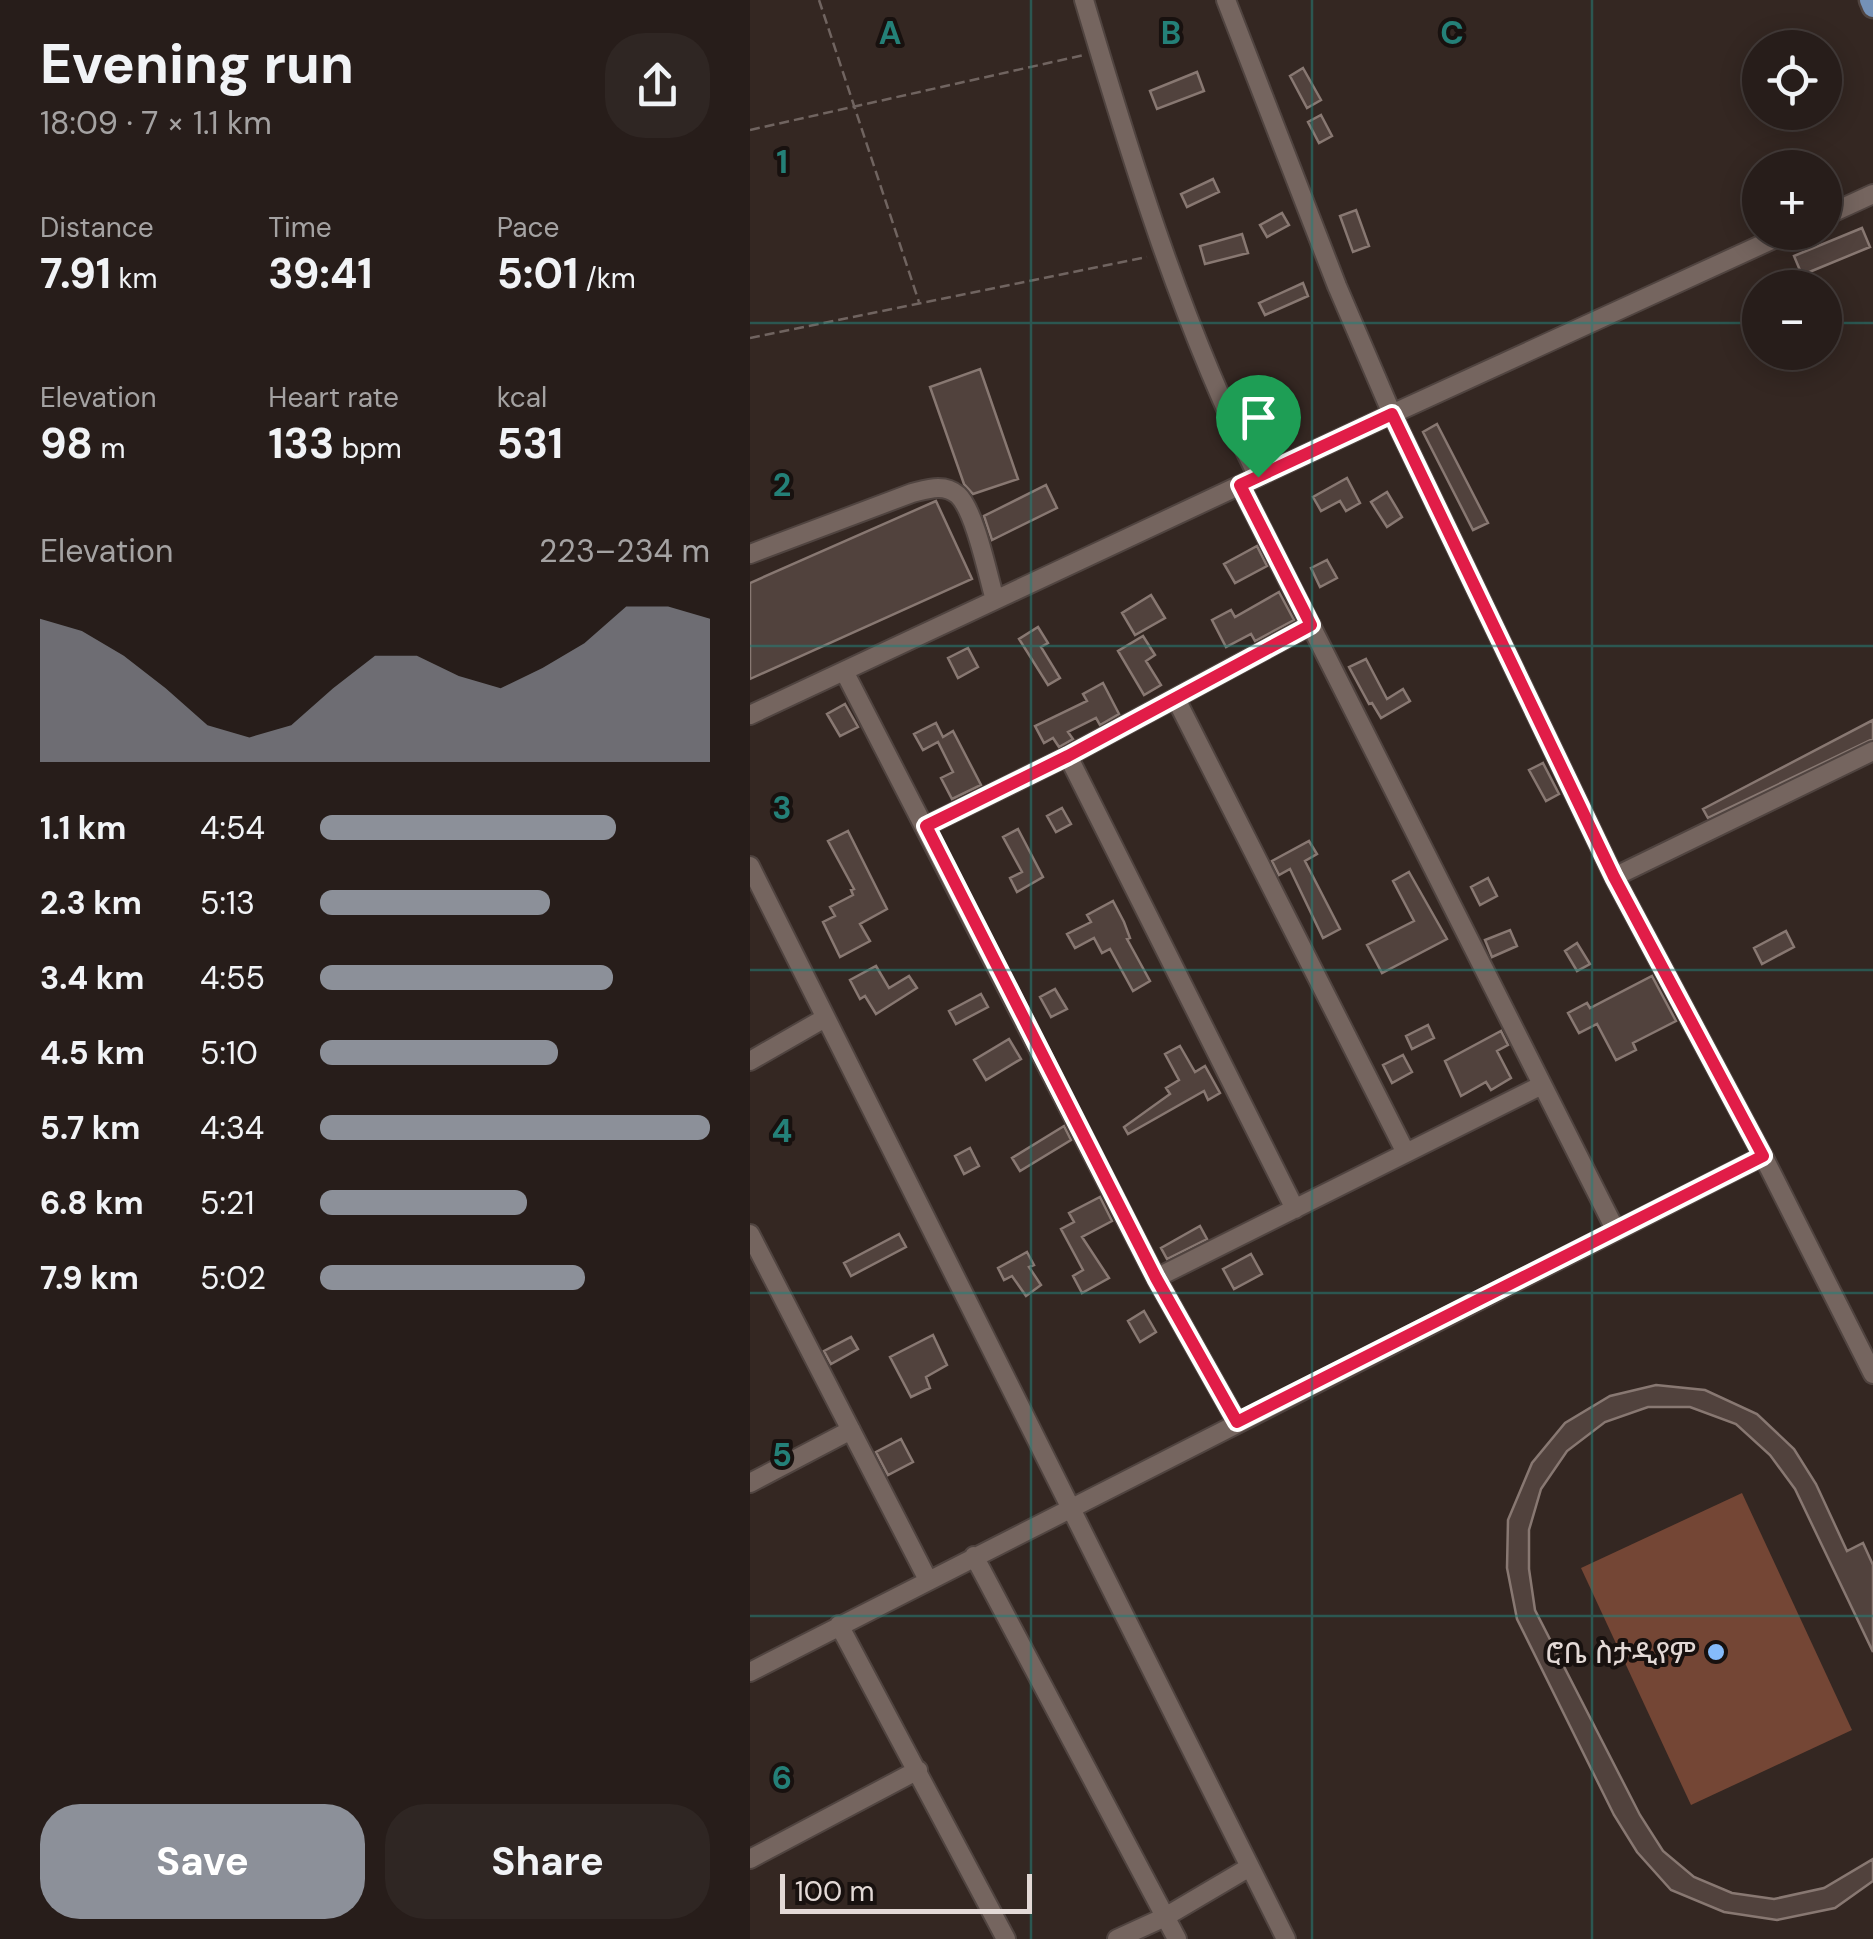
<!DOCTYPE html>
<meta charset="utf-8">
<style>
body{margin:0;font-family:"DM Sans","Noto Sans Ethiopic",sans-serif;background:#2f2623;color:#f1f3f6;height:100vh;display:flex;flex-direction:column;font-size:38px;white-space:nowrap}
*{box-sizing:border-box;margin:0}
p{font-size:32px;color:#a4a2a2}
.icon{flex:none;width:55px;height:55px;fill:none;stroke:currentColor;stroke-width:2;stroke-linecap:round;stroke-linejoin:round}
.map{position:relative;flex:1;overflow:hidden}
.sheet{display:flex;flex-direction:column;background:#271d1a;width:750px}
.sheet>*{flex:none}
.fabs{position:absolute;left:992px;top:30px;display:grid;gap:20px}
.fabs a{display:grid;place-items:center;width:100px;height:100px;border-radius:50%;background:#271d1a;box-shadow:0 5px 25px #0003,0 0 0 2px #433b39;font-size:50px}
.scale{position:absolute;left:30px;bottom:25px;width:252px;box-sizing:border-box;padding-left:10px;border:5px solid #e3d9d6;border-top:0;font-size:28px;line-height:35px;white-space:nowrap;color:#e3d9d6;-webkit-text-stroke:8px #18110f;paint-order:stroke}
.pin{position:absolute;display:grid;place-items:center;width:85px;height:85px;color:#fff;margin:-102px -42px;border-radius:50% 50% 50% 0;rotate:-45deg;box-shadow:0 0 10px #0007}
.pin .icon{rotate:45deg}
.round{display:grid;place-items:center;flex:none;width:105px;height:105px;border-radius:40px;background:#2f2623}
.headline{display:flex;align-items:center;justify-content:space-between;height:170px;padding:0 40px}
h1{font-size:55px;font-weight:700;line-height:75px}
.stats{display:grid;grid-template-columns:repeat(3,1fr);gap:15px;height:170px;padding:10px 40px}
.stats div{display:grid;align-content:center}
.stats b{font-size:42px;font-weight:700}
.stats small{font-size:28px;font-weight:400}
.stats p{font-size:28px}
.chart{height:280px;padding:20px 40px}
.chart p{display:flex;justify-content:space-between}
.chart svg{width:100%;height:180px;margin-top:10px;fill:#8c9099;opacity:.7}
.action{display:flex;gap:20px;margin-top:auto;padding:20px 40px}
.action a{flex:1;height:115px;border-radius:40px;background:#8c9099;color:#fff;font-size:40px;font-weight:700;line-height:115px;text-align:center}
.action a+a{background:#2f2623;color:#f1f3f6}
ul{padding:0 40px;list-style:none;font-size:32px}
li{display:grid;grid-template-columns:160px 120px 1fr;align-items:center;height:75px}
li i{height:25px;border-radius:12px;background:#8c9099}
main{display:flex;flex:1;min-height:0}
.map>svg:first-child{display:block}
</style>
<main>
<section class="sheet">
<div class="headline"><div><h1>Evening run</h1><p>18:09 · 7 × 1.1 km</p></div><a class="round"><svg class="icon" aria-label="share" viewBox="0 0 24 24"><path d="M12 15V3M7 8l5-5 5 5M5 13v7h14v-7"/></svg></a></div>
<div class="stats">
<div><p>Distance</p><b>7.91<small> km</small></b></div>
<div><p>Time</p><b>39:41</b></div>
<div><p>Pace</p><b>5:01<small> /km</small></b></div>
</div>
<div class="stats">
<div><p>Elevation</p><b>98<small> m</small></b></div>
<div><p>Heart rate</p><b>133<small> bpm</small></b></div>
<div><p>kcal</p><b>531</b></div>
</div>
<div class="chart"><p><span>Elevation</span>223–234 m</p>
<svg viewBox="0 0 160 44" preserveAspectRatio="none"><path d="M0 44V9L10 12L20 18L30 26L40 35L50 38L60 35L70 26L80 18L90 18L100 23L110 26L120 21L130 15L140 6L150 6L160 9V44z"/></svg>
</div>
<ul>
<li><b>1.1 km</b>4:54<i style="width:76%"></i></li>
<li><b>2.3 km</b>5:13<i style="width:59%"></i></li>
<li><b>3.4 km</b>4:55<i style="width:75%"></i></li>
<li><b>4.5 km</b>5:10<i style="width:61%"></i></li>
<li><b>5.7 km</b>4:34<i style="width:100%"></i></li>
<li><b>6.8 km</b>5:21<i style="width:53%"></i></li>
<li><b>7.9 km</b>5:02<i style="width:68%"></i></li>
</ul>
<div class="action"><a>Save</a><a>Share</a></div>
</section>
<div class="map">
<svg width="1123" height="1939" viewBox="0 0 1123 1939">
<rect width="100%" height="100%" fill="#342722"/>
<path fill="#744635" d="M992 1493 1102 1730 941 1805 831 1568Z"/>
<path fill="#51423d" stroke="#887872" stroke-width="2.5" d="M553 68 571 100 557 108 540 76Z
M447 72 454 91 407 109 400 91Z
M571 115 582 136 569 143 558 122Z
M463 179 469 192 437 207 431 194Z
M606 210 619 246 603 252 590 216Z
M532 213 539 225 517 237 510 225Z
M1112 228 1120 247 1052 275 1044 256Z
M492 234 498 253 455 264 450 246Z
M553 283 558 296 515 315 509 303Z
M230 369 268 479 223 494 214 484 180 387Z
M687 424 738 523 723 530 673 432Z
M597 478 610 503 596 511 590 501 571 511 563 497Z
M296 485 307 508 242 540 234 516Z
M637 492 652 517 637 527 621 502Z
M186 501 222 579 0 679V583Z
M507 546 517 566 485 583 474 564Z
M577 560 587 578 570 587 561 568Z
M529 592 544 620 505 641 501 634 476 647 462 620 481 610 485 617Z
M401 595 415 618 385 635 372 613Z
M288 627 298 643 291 647 310 678 298 685 269 639Z
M393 636 405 655 396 661 411 685 394 695 368 651Z
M218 648 228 667 208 678 198 658Z
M616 659 637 699 653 689 660 701 631 718 622 703 619 704 599 667Z
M353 683 369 714 350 725 346 718 318 732 323 739 309 747 303 738 294 743 285 726 337 701 333 694Z
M95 704 108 727 90 736 77 714Z
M1123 720V739L958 818 953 809Z
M186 723 193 737 203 731 231 785 202 799 191 778 203 772 188 742 173 750 164 734Z
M793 763 809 794 796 801 779 770Z
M312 808 321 824 306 832 297 816Z
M268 829 293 877 267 892 260 878 272 872 253 837Z
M98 831 137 909 110 924 120 941 90 957 73 922 85 916 80 907 103 895 101 890 104 889 78 841Z
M559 841 567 854 555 861 590 929 573 938 540 869 529 875 522 861Z
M659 872 697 939 632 973 617 945 664 921 643 881Z
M738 878 747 896 730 905 721 887Z
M363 901 374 922 380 938 377 939 400 981 383 991 360 949 352 953 344 938 325 948 317 934 341 922 337 915Z
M760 930 767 946 742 957 735 940Z
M1036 931 1044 947 1012 964 1004 948Z
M827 943 840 964 827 971 815 951Z
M126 966 139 988 159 976 167 988 126 1014 115 996 110 999 100 980Z
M902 976 926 1021 883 1043 886 1050 866 1060 847 1024 829 1033 818 1013 837 1003 840 1008Z
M305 989 317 1009 301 1017 290 997Z
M231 994 238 1007 206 1024 199 1011Z
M678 1025 684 1038 662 1049 656 1036Z
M751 1031 758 1045 747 1051 761 1078 741 1090 736 1082 711 1096 695 1061Z
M259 1039 271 1059 236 1080 224 1060Z
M430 1046 445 1072 455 1066 470 1093 458 1100 454 1091 378 1134 374 1127 420 1094 416 1088 429 1080 415 1054Z
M653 1055 662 1072 642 1083 633 1065Z
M314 1126 321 1140 270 1171 262 1158Z
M220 1148 229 1166 214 1174 205 1156Z
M350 1197 362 1221 332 1237 359 1278 332 1293 323 1276 333 1270 311 1229 324 1222 319 1213Z
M450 1226 457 1239 417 1259 411 1248Z
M149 1234 156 1247 101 1276 94 1263Z
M277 1252 284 1265 279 1267 291 1285 276 1296 262 1276 254 1280 248 1268Z
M501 1254 512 1274 484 1289 473 1269Z
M394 1311 406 1332 390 1342 378 1321Z
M183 1335 197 1365 176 1377 180 1388 161 1397 140 1357Z
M101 1337 108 1349 81 1364 74 1351Z
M906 1385 955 1390 1007 1414 1044 1449 1066 1484 1097 1551 1113 1543 1123 1565V1652L1045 1489 1020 1455 986 1424 940 1407H898L855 1422 817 1451 791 1489 779 1530V1569L785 1610 890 1815 913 1851 944 1877 982 1893 1024 1899 1074 1888 1123 1859V1881L1085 1908 1027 1920 974 1912 921 1890 887 1852 864 1815 767 1619 757 1568 758 1520 782 1463 815 1423 860 1396Z
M151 1439 163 1462 138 1475 126 1452Z"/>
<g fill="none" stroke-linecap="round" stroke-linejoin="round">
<g stroke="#504440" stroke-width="22">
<path id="minor" d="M334 0C382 162 432 325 508 477
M476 0 587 286 642 414 864 877 1013 1156 1123 1374
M1075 216 1123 194
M490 485 866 1231
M0 554 162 493C178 489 194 483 208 495 225 511 238 576 245 600
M94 671 406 1278 487 1422
M426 699 656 1153
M0 715 642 414 1039 232
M318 756 545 1209
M176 826 318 756 561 625
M0 866 536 1939
M864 877 1123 751
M0 1061 75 1018
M0 1234 178 1580
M406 1278 792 1085
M0 1483 101 1430
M224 1556 427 1939
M89 1625 256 1939
M0 1672 1013 1156
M0 1859 168 1770
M367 1939 415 1917 498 1868"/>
</g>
<g stroke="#504440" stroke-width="25">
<path id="major" d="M1120 0 1123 7"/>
</g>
<path stroke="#706460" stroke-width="2.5" stroke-dasharray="10 5" stroke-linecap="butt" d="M69 0 169 302
M0 130 334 55
M0 338 397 257"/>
<use href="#minor" stroke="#75655f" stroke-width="18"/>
<use href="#major" stroke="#7491b7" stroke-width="20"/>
</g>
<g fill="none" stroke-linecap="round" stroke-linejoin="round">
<g stroke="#fff" stroke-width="20">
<path id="route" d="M642 414 864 877 1013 1156 487 1422 406 1278 176 826 318 756 561 625 490 485Z"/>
</g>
<use href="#route" stroke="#e11d48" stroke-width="12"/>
</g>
<path fill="none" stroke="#248078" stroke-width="2.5" stroke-opacity="0.55" d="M281 0V1939M562 0V1939M842 0V1939M0 323H1010M1075 323H1123M0 646H1123M0 970H1123M0 1293H1123M0 1616H1123"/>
<circle fill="#85bbfb" stroke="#18110f" stroke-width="4" cx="966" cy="1652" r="10"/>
<g text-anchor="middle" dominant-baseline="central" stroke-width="8" stroke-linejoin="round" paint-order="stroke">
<g font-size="30" fill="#e3d9d6" stroke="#18110f" text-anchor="end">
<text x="946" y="1652">ሮቤ ስታዲየም</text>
</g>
</g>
<g font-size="32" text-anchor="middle" font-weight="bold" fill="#248078" stroke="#18110f" stroke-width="8" stroke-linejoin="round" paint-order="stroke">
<text x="140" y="44">A</text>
<text x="421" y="44">B</text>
<text x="702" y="44">C</text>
<text x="32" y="173">1</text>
<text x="32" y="496">2</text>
<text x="32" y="819">3</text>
<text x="32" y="1142">4</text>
<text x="32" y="1466">5</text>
<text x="32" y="1789">6</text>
</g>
</svg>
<div class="fabs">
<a><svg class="icon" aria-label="locate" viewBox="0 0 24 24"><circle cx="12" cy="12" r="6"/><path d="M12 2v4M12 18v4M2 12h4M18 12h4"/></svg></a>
<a>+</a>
<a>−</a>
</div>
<div class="scale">100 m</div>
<div class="pin" style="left:508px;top:477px;background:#1e9e55"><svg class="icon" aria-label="arrive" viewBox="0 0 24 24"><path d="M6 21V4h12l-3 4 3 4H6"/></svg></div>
</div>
</main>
